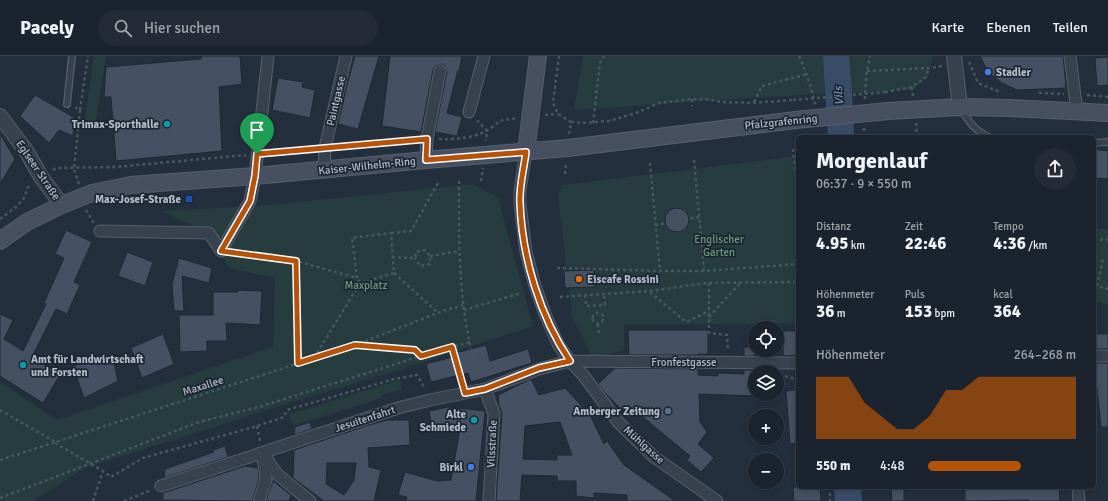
<!DOCTYPE html>
<html lang="de">
<meta charset="utf-8">
<style>
body{margin:0;font-family:Signika,sans-serif;background:#242b36;color:#f1f3f6;height:100vh;display:flex;flex-direction:column;font-size:15px;white-space:nowrap}
*{box-sizing:border-box;margin:0}
p{font-size:13px;color:#a0a4aa}
.icon{flex:none;width:22px;height:22px;fill:none;stroke:currentColor;stroke-width:2;stroke-linecap:round;stroke-linejoin:round}
.map{position:relative;flex:1;overflow:hidden}
.panel{position:absolute;left:796px;top:79px;width:300px;height:354px;display:flex;flex-direction:column;background:#1b232e;border-radius:6px;box-shadow:0 2px 6px #0003,0 0 0 1px #39404a}
.panel>*{flex:none}
.buttons{position:absolute;left:748px;top:265px;display:grid;gap:8px}
.buttons a{display:grid;place-items:center;width:36px;height:36px;border-radius:50%;background:#1b232e;box-shadow:0 2px 6px #0003,0 0 0 1px #39404a;font-size:20px}
.pin{position:absolute;display:grid;place-items:center;width:34px;height:34px;color:#fff;margin:-41px -17px;border-radius:50% 50% 50% 0;rotate:-45deg;box-shadow:0 0 4px #0007}
.pin .icon{rotate:45deg}
.round{display:grid;place-items:center;flex:none;width:42px;height:42px;border-radius:21px;background:#242b36}
.overview{display:flex;align-items:center;justify-content:space-between;height:68px;padding:0 20px}
h1{font-size:22px;font-weight:700;line-height:30px}
.metrics{display:grid;grid-template-columns:repeat(3,1fr);gap:6px;height:68px;padding:4px 20px}
.metrics div{display:grid;align-content:center}
.metrics b{font-size:17px;font-weight:700}
.metrics small{font-size:11px;font-weight:400}
.metrics p{font-size:11px}
.chart{height:112px;padding:8px 20px}
.chart p{display:flex;justify-content:space-between}
.chart svg{width:100%;height:72px;margin-top:4px;fill:#b45309;opacity:.7}
ul{padding:0 20px;list-style:none;font-size:13px}
li{display:grid;grid-template-columns:64px 48px 1fr;align-items:center;height:30px}
li i{height:10px;border-radius:5px;background:#b45309}
header{display:flex;align-items:center;gap:24px;box-sizing:border-box;height:56px;padding:0 20px;background:#1b232e;border-bottom:1px solid #39404a}
header strong{font-size:19px}
nav{display:flex;gap:22px;margin-inline-start:auto;font-size:14px}
.search{width:280px;height:36px;background:#242b36;display:flex;align-items:center;gap:10px;box-sizing:border-box;padding:0 14px;border-radius:22px;color:#a0a4aa;font-size:15px}
.map>svg:first-child{display:block}
</style>
<header>
<strong>Pacely</strong>
<div class="search"><svg class="icon" aria-label="search" viewBox="0 0 24 24"><circle cx="10" cy="10" r="6"/><path d="M15 15l6 6"/></svg>Hier suchen</div>
<nav><a>Karte</a><a>Ebenen</a><a>Teilen</a></nav>
</header>
<div class="map">
<svg width="1108" height="445" viewBox="0 0 1108 445">
<rect width="100%" height="100%" fill="#242f3e"/>
<path fill="#263c3f" d="M94 0H106L95 71 84 70Z
M583 0H933L928 21 911 34 799 39 574 54Z
M798 100V267L624 269V295L592 302 572 260 558 138 562 129Z
M473 128 498 142 533 270 415 309 296 345 85 412 33 445H0V326L57 364 273 291 275 222 229 212 209 177 162 155 271 149Z
M1094 173H1108V249L1094 244Z
M399 324 402 333 382 339V342L293 370 289 358Z"/>
<path fill="#394c67" d="M823 0H849L852 35 854 81H828Z
M834 431H861L862 445H835Z"/>
<path fill="#455162" stroke="#1f2835" fill-rule="evenodd" d="M202 0H240L242 28 219 31 222 95 116 105 111 41H104L106 11 201 3Z
M355 0H379L358 73 338 68 347 29Z
M390 0H462L459 15 458 14 447 57 462 61 457 80 435 76 447 16 445 10 441 8 435 10 433 14 421 76 382 70Z
M980 0H1063L1066 32 1017 34 1002 27 988 16Z
M1108 1V29L1097 30 1095 2Z
M278 22 303 26 302 31 315 34 310 62 272 54Z
M35 39 75 62 73 80 59 74 49 87 20 60Z
M0 78 15 103 0 128Z
M1094 93 1108 95V123L1094 122Z
M665 164a12 12 0 1 1 24 0a12 12 0 1 1-24 0Z
M66 174 92 186 74 226 80 229 67 258 56 253 32 301 60 319 43 347 0 320V258L13 264 4 283 23 295 46 248 44 247 64 202 55 198Z
M127 196 153 206 145 230 118 220Z
M179 202 212 212 209 227 182 220 184 255H174L172 228Z
M594 214 595 231 565 232 564 215Z
M238 234 262 235 260 269 226 267 227 285H207V295L180 296 179 259H213V236H238Z
M628 274H708V298H698V299H629Z
M783 275H798V299L783 300Z
M163 278 174 308 142 322 131 292Z
M1094 278H1108V293H1094Z
M486 289 490 305 528 293 532 307 471 326 468 317 431 326 426 308 456 300 455 297Z
M744 291H755V300H744Z
M112 299 118 325 84 342 73 310Z
M1094 307H1108V371H1101Z
M615 312 698 313V319L718 320V317L744 318V314H755V340L699 338 700 366 707 376 698 388 714 402 701 416 687 404 690 400 632 352 626 358 605 337 598 328Z
M531 323 539 339 565 332 590 359 604 388 607 385 624 409 675 445H627V439L594 437V442L576 440V425H557V420L522 419 520 445H496L502 357 499 350 498 339ZM560 366 572 399H557V404L523 403 525 370Z
M798 334V387L790 388 786 335Z
M448 351 485 355 476 445H406L407 441 398 439 405 416 437 425 451 424 460 373 432 372 429 355Z
M387 364H409L410 389 368 392 369 411 381 414 374 445H324L293 422 294 394 366 370ZM327 407H356L354 424 344 439 326 428Z
M310 366 312 373 294 379 295 371Z
M225 390 228 401 164 422 165 413 214 396 213 394Z
M245 410 258 412 259 423 252 445 163 444V437Z
M273 425 291 439 289 445H266Z
M793 431H820L821 445H794Z
M891 431H904V445H892Z
M965 431H1059L1060 445H1029V444L965 445Z"/>
<g fill="none" stroke-linecap="round" stroke-linejoin="round">
<g stroke="#565f6c" stroke-width="8">
<path id="service" d="M67 48 72 0
M961 53C970 67 974 74 989 81
M1094 87 1108 86"/>
</g>
<g stroke="#565f6c" stroke-width="13">
<path id="minor" d="M1070 0 1077 56
M469 56 484 0
M526 96 520 135V148L526 196 535 230 545 258 558 288 570 305 583 319 619 367 654 401 717 445
M426 104 427 83 440 15
M324 114 325 92 346 0
M100 175 209 177 221 195 250 145 255 120 268 0
M1094 300H1108
M485 333 494 358 489 445
M263 397 277 418 310 445
M161 430 398 352 430 344 485 333 539 313 570 305 798 307
M1078 431 1079 445
M259 445 266 424 263 399"/>
</g>
<g stroke="#565f6c" stroke-width="16">
<path id="tertiary" d="M954 0 960 51
M0 60 27 96 41 121 62 149"/>
</g>
<g stroke="#565f6c" stroke-width="18">
<path id="secondary" d="M888 55 960 51 1010 52 1108 57
M526 96 538 0
M0 185 27 166 62 149 92 137 131 129 255 120 426 104 568 92 796 64"/>
</g>
<path stroke="#44595c" stroke-width="2.5" stroke-dasharray="3 3" stroke-linecap="butt" d="M559 0 553 47 558 58 571 66 569 78
M799 0C806 16 812 32 815 49
M969 6 978 27 1000 36
M867 15 929 12 942 10
M912 31 913 40
M885 36 912 31 925 22 929 12
M1039 37 1064 38
M1087 39 1108 41
M692 43V50
M865 43 866 20 870 0
M754 46 762 30 807 18
M75 51 80 54 74 113 79 128
M80 54 88 0
M545 59 558 58
M477 64 487 75 486 85
M571 66 581 67 609 65 636 57 659 47 692 43H706L722 46 753 47 793 44
M593 67 600 7 604 0
M916 67 917 79
M864 81V70
M439 83C459 84 485 81 499 65L516 62
M337 91 416 84
M793 93 798 142
M269 97 314 93
M694 104 704 215
M650 107 660 215
M53 114 56 112 115 111 246 99
M565 118 566 107
M459 125C459 181 458 238 471 293
M481 125 483 112
M189 143V144
M86 154 94 167
M0 163 16 151 24 142 29 128
M655 169 699 161
M391 177 411 175 438 127
M1094 183 1108 184
M234 196 296 205 357 222 352 182 391 177 394 217 360 227 357 222
M430 200 459 195
M392 201 415 202 416 196 425 194 430 200V208L420 210 415 202
M296 205 298 307
M557 212 660 215H704L798 208
M394 217 438 257
M709 227V277L727 279 728 294
M1094 229 1108 233
M1097 230 1103 203
M650 236 686 266 709 255
M585 239 586 250 605 249 604 238
M560 241 650 235 707 227 798 226
M464 254 521 237
M592.5 262a5.5 5.5 0 1 1 11 0a5.5 5.5 0 1 1-11 0Z
M709 261 741 226
M598 268 599 280
M356 289 415 294 421 300
M452 291 462 327
M473 297 476 309
M314 302 360 227
M785 320 798 324
M0 354 55 386
M257 370 260 385
M0 404 355 289 443 255 463 249
M830 431V445
M0 442 199 366 259 351 421 300 470 286
M93 445 103 415 111 421 143 402 257 370 284 361 287 354 394 323 417 319 425 333
M124 445 151 434"/>
<use href="#service" stroke="#38414e" stroke-width="5.5"/>
<use href="#minor" stroke="#38414e" stroke-width="11"/>
<use href="#tertiary" stroke="#38414e" stroke-width="14"/>
<use href="#secondary" stroke="#465061" stroke-width="16"/>
<g stroke="#565f6c" stroke-width="18" stroke-linecap="butt">
<path id="secondary-bridge" d="M796 64 888 55"/>
</g>
<path stroke="#44595c" stroke-width="2.5" stroke-dasharray="3 3" stroke-linecap="butt" d="M793 44 885 36
M55 387 103 415"/>
<use href="#secondary-bridge" stroke="#465061" stroke-width="16"/>
</g>
<g fill="none" stroke-linecap="round" stroke-linejoin="round">
<g stroke="#fff" stroke-width="8">
<path id="route" d="M427 83 426 104 526 96C524 113 519 130 520 147 522 201 540 261 570 305L539 312 485 333 465 337 452 291 421 300 415 294 355 289 298 307 296 205 221 195 250 145 255 120 257 98Z"/>
</g>
<use href="#route" stroke="#b45309" stroke-width="5"/>
</g>
<g fill="#3f7fe0" stroke="#1d2633" stroke-width="1.5">
<circle cx="988" cy="16" r="4"/>
<circle cx="471" cy="411" r="4"/>
</g>
<g fill="#0f9aa8" stroke="#1d2633" stroke-width="1.5">
<circle cx="167" cy="68" r="4"/>
<circle cx="23" cy="309" r="4"/>
<circle cx="474" cy="364" r="4"/>
</g>
<rect fill="#1a4fb4" stroke="#1d2633" stroke-width="1.5" x="185" y="139" width="8" height="8" rx="2"/>
<circle fill="#e8710a" stroke="#1d2633" stroke-width="1.5" cx="579" cy="223" r="4"/>
<circle fill="#5c6f8a" stroke="#1d2633" stroke-width="1.5" cx="668" cy="355" r="4"/>
<g text-anchor="middle" dominant-baseline="central" stroke-width="3.5" stroke-linejoin="round" paint-order="stroke">
<g font-size="11" font-weight="bold" fill="#b4bcc9" stroke="#1d2633" text-anchor="end">
<text x="996" y="16" text-anchor="start">Stadler</text>
<text x="159" y="68">Trimax-Sporthalle</text>
<text x="181" y="143">Max-Josef-Straße</text>
<text x="587" y="223" text-anchor="start">Eiscafe Rossini</text>
<text x="31" y="303" text-anchor="start">Amt für Landwirtschaft<tspan x="31" dy="13">und Forsten</tspan></text>
<text x="660" y="355">Amberger Zeitung</text>
<text x="466" y="358">Alte<tspan x="466" dy="13">Schmiede</tspan></text>
<text x="463" y="411">Birkl</text>
</g>
<g font-size="11" fill="#b4bcc9" stroke="#1d2633">
<text transform="translate(336 45) rotate(-77)">Paintgasse</text>
<text transform="translate(781 66) rotate(-6)">Pfalzgrafenring</text>
<text transform="translate(367 110) rotate(-6)">Kaiser-Wilhelm-Ring</text>
<text transform="translate(38 114) rotate(56)">Eglseer Straße</text>
<text x="684" y="306">Fronfestgasse</text>
<text transform="translate(203 330) rotate(-18)">Maxallee</text>
<text transform="translate(365 363) rotate(-18)">Jesuitenfahrt</text>
<text transform="translate(492 388) rotate(-87)">Vilsstraße</text>
<text transform="translate(644 389) rotate(42)">Mühlgasse</text>
</g>
<g font-size="11" fill="#6b9a76" stroke="#1d2633">
<text x="719" y="183">Englischer<tspan x="719" dy="13">Garten</tspan></text>
<text x="366" y="229">Maxplatz</text>
</g>
<g font-size="12" font-style="italic" fill="#7c92b1" stroke="#1d2633">
<text transform="translate(839 40) rotate(-94)">Vils</text>
</g>
</g>
</svg>
<div class="buttons">
<a><svg class="icon" aria-label="locate" viewBox="0 0 24 24"><circle cx="12" cy="12" r="6"/><path d="M12 2v4M12 18v4M2 12h4M18 12h4"/></svg></a>
<a><svg class="icon" aria-label="layers" viewBox="0 0 24 24"><path d="M12 4l9 5-9 5-9-5zM3 14l9 5 9-5"/></svg></a>
<a>+</a>
<a>−</a>
</div>
<div class="pin" style="left:257px;top:98px;background:#1e9e55"><svg class="icon" aria-label="arrive" viewBox="0 0 24 24"><path d="M6 21V4h12l-3 4 3 4H6"/></svg></div>
<section class="panel">
<div class="overview"><div><h1>Morgenlauf</h1><p>06:37 · 9 × 550 m</p></div><a class="round"><svg class="icon" aria-label="share" viewBox="0 0 24 24"><path d="M12 15V3M7 8l5-5 5 5M5 13v7h14v-7"/></svg></a></div>
<div class="metrics">
<div><p>Distanz</p><b>4.95<small> km</small></b></div>
<div><p>Zeit</p><b>22:46</b></div>
<div><p>Tempo</p><b>4:36<small> /km</small></b></div>
</div>
<div class="metrics">
<div><p>Höhenmeter</p><b>36<small> m</small></b></div>
<div><p>Puls</p><b>153<small> bpm</small></b></div>
<div><p>kcal</p><b>364</b></div>
</div>
<div class="chart"><p><span>Höhenmeter</span>264–268 m</p>
<svg viewBox="0 0 160 44" preserveAspectRatio="none"><path d="M0 44V6L10 6L20 6L30 22L40 30L50 38L60 38L70 30L80 14L90 14L100 6L110 6L120 6L130 6L140 6L150 6L160 6V44z"/></svg>
</div>
<ul>
<li><b>550 m</b>4:48<i style="width:63%"></i></li>
</ul>
</section>
</div>
